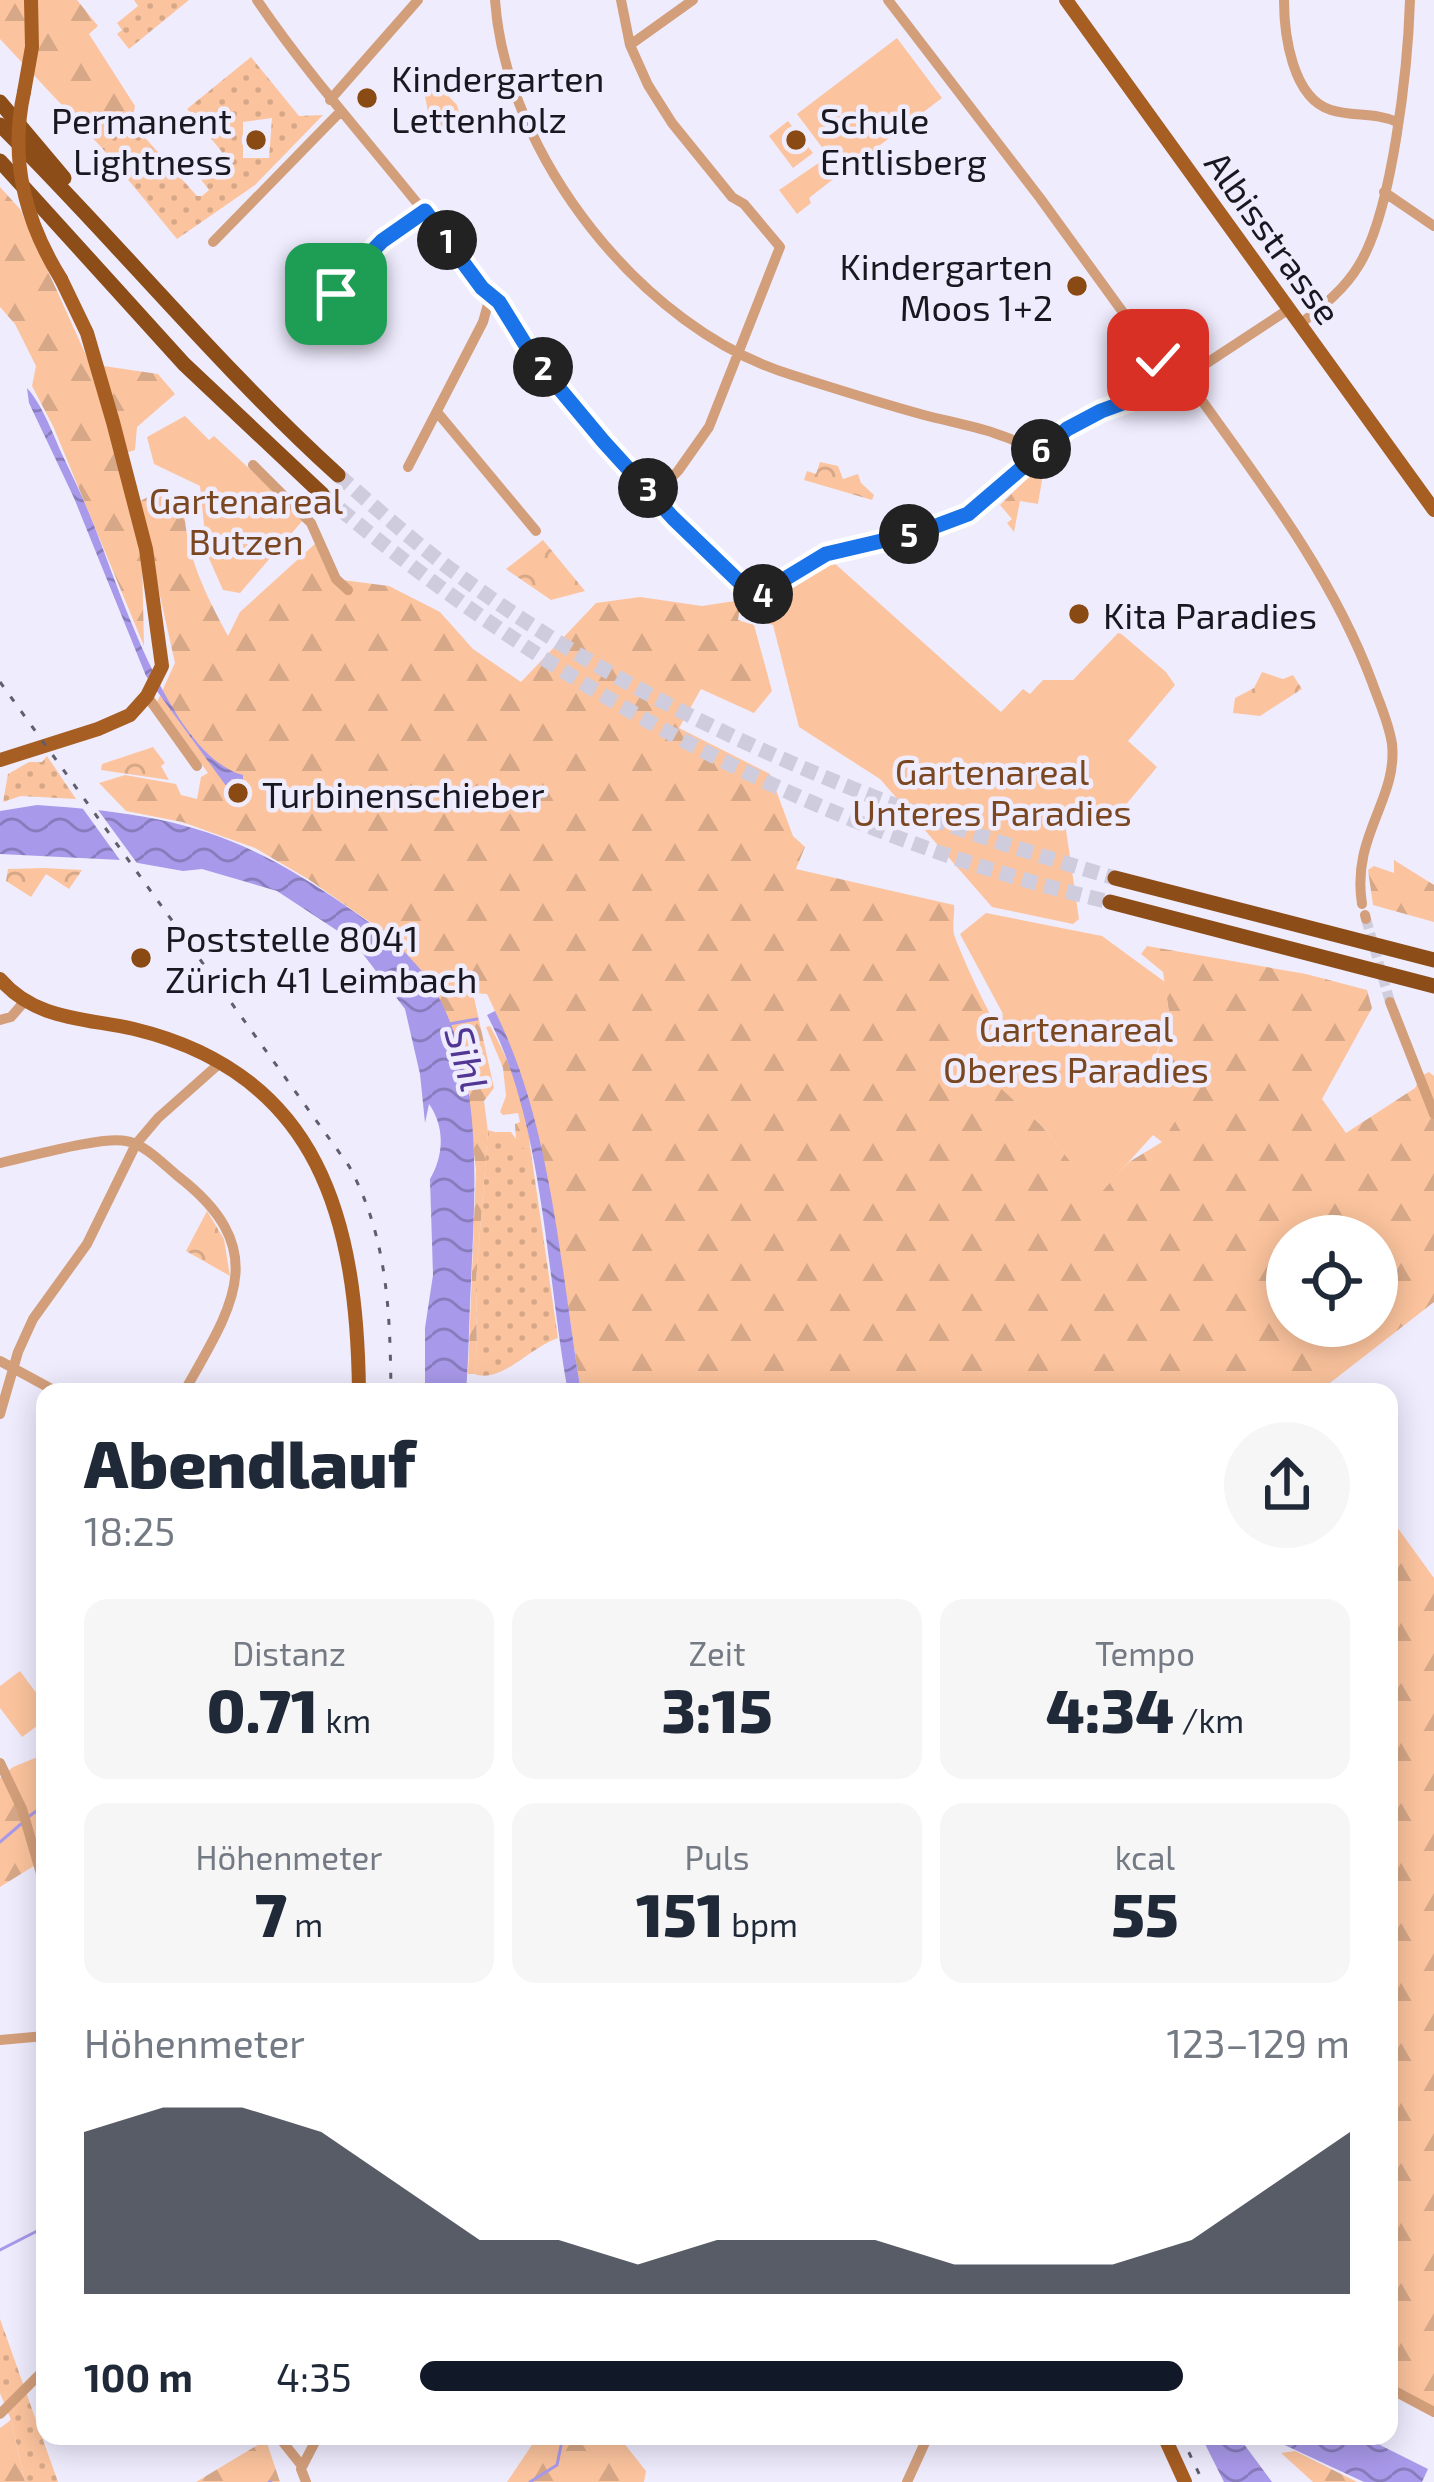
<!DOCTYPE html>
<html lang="de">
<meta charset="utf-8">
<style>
body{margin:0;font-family:"Exo 2",sans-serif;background:#f6f6f7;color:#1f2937;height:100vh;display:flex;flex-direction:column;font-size:45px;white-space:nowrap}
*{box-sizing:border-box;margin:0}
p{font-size:39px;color:#747a83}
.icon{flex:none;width:66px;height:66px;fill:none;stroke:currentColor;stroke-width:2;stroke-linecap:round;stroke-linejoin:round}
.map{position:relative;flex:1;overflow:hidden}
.sheet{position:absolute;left:36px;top:1383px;width:1362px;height:1062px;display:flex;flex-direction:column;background:#fff;border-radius:24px;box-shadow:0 6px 30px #0003}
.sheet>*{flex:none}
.tools{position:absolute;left:1266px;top:1215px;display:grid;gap:24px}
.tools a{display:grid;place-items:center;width:132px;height:132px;border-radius:50%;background:#fff;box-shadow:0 6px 30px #0003;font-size:60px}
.pin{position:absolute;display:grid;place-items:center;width:102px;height:102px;color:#fff;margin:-51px;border-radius:24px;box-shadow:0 6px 18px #0006}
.km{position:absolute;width:60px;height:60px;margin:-30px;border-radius:50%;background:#222;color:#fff;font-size:33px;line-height:60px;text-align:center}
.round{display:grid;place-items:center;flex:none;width:126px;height:126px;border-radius:63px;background:#f6f6f7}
.headline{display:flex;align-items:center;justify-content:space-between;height:204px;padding:0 48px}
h1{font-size:66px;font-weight:800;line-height:90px}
.stats{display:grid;grid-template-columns:repeat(3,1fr);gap:18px;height:204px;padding:12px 48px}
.stats div{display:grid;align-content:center;border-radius:24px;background:#f6f6f7;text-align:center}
.stats b{font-size:60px;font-weight:800}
.stats small{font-size:33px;font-weight:400}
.stats p{font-size:33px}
.chart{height:336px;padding:24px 48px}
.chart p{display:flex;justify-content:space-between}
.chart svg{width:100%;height:216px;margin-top:12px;fill:#111827;opacity:.7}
ul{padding:0 48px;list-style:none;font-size:39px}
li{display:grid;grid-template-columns:192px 144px 1fr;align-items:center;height:90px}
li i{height:30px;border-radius:15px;background:#111827}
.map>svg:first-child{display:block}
</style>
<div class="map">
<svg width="1434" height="2482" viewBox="0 0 1434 2482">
<defs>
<pattern id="grass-dots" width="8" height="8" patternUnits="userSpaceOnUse" patternTransform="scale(3)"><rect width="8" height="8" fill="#fcc49e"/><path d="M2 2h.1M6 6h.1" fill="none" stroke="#d7a888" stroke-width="1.8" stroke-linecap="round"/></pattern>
<pattern id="forest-firs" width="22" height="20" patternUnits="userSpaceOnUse" patternTransform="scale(3)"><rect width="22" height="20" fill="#fcc49e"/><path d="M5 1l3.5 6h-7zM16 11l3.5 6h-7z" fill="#d7a888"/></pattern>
<pattern id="park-crowns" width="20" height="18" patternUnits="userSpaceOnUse" patternTransform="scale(3)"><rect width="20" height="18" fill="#fcc49e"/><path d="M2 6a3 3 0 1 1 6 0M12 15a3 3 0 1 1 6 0" fill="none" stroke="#d7a888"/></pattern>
<pattern id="water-waves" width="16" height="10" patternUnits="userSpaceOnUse" patternTransform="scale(3)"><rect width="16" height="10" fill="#a999ea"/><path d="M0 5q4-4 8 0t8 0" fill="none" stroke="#897cbd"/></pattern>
</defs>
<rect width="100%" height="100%" fill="#efecfe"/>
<path fill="url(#grass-dots)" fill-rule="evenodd" d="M134 0H189L129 49 117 34 122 30 117 23 138 6Z
M251 57 299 116 323 115 255 185 177 239 102 148 132 123 197 196H202L209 190 196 173 222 152 187 109ZM272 118 269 158H243V122Z
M47 756 76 799 21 796 3 802 8 774 29 762H42Z
M488 1130 495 1132 512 1150 530 1146 558 1338C530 1347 502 1384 474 1374L477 1364 476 1281Z
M0 2319 58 2482H25L11 2420 0 2393Z"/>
<path fill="url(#forest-firs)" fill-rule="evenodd" d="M0 0H77L98 26 89 34 135 106 132 123 102 148 0 39Z
M0 187 20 209 90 364 158 374 175 394 137 427 135 450 120 455 142 557 144 646 53 426 32 386 36 366 15 324 0 307Z
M1036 470 1042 480 1038 504 1020 501 1014 532 1007 523 1012 519 1000 505Z
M159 490 184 507C186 556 205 593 228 636L240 612 317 542 335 579 389 586 440 612 473 649 521 682 596 603 640 597 702 606 741 600 738 620 754 625 772 691 754 713 701 689 679 728 770 774 793 836 805 847 796 869 954 905C955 914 952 924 954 934 957 946 988 1013 995 1022L972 1061 1041 1125 1098 1195 1129 1162 1162 1142C1160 1108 1145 1053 1171 1027L1163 972 1141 954 1147 946 1306 974 1367 990 1372 1008 1322 1099 1346 1133 1415 1088 1421 1076 1429 1072 1434 1076V1302L1326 1386 1329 1392H581C559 1257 547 1118 487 994L473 993 494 1088 484 1101 488 1132 476 1281 477 1364 474 1374H468L476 1170 463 1063 437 993 391 937 308 879 255 848 182 822 126 811 99 783 125 775 176 784 181 795 197 799 201 777 208 773 157 702 175 663 139 502ZM1287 1236H1377V1326H1287Z
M1394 860 1434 885V922L1373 905 1368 870 1374 866 1394 873Z
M490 1026C510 1062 527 1104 530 1146L512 1151 502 1145 495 1132H511L516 1139 515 1124 520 1122 518 1113 503 1115 500 1112 506 1096 503 1068 486 1027Z
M1389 1516 1434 1578V2407L1389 2382Z
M45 1754V1859L0 1887V1778L13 1767Z
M11 2420 25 2482H0V2428Z
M538 2436H626L623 2442 646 2471 644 2482H507Z
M266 2440 280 2482H196Z
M1295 2451 1357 2482H1313L1281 2453Z"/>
<path fill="url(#park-crowns)" d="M438 85 457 105 463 127 449 136 440 125 430 122 424 91Z
M820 462 838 466 843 479 858 474 861 483 874 495 872 500 804 480 807 471 816 474Z
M543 540 585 591 551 600 506 569Z
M1262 672 1283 679 1293 675 1302 689 1260 716 1233 713 1235 698 1254 688Z
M153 747 165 763 161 766 169 780 101 770 102 764Z
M44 868 82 870 69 889 46 874 31 897 6 881 8 869Z
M207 1211 224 1239 230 1276 186 1251Z"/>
<path fill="#fcc49e" d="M897 38 942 98 842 174 797 114Z
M788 121 813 153 793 168 769 136Z
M823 160 836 177 809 198 811 203 797 214 779 190Z
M185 416 209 440 214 436 304 519 240 593 223 590 207 554 200 486 154 464 147 437Z
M832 561 1001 712 1023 689 1030 694 1043 680H1073L1119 632 1166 672 1175 685 1128 741 1157 767 1119 813 1067 812 1064 816 1079 919 1073 924 992 907 880 779 799 727 773 625 763 622 773 603 778 605 781 600 776 593 803 574Z
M986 913 1102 936 1165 982 1171 1028 1163 1035 1157 1053 1188 1086 1181 1112 1162 1142 1153 1135 1098 1196 1041 1125 971 1061 1003 1014 960 934Z
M20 1671 45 1705V1720L22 1737 0 1708V1686Z"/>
<path fill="url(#water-waves)" d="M27 388C41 403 52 431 61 452 73 477 85 502 95 528 120 591 172 757 243 775V780L231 779 235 791 232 794 146 676 74 498 29 403Z
M37 805C174 814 240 831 353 911 385 933 418 959 437 994 484 1080 475 1188 471 1282 469 1319 469 1355 466 1392H425V1328L433 1275 430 1179C444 1155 445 1127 429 1104L425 1123 420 1074 405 1009 353 941 277 891 202 869 183 871 121 860 0 854V811Z
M495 1011C552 1126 560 1266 581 1392H568C546 1272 543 1119 487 1015Z
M1201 2436H1238L1272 2482H1224Z
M1282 2436H1362L1428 2469 1422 2482H1364L1276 2441Z"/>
<path fill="#efecfe" d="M78 802 93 803 142 870 125 867Z"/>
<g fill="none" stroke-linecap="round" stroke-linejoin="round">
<path stroke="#a999ea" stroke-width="3" d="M449 1024 477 1019
M28 1817 45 1805
M0 1842 21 1824
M0 2250 45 2227
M269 2482H271
M530 2482 557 2465 563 2436"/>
<path stroke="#cfccdd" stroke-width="10" stroke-dasharray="10 5" stroke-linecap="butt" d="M1366 919 1390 1002"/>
<path stroke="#cfccdd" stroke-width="15" stroke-dasharray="15 8" stroke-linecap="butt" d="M338 475C377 509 416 544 457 574 653 718 884 811 1115 878
M322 494C548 686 820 835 1110 902"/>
<path stroke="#d39f7b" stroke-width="10" d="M257 0C311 80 377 151 437 228 452 248 469 265 482 288L499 302 533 357 603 441 673 518 755 597 826 554 920 531 968 514 1068 429 1101 411 1175 384 1289 309
M495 0C506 156 643 330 792 375 836 389 880 403 924 415 962 425 1003 431 1037 452
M621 0 630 45 648 85 672 123 732 197 744 204 780 247 709 427 678 471 655 494
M888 0 1040 198 1175 384
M1284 0C1284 34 1292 98 1331 110 1352 117 1376 112 1397 122
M630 45 693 0
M330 100 418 0
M1384 192 1434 226
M213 242 340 112
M1300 324C1322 307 1345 289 1359 265 1393 210 1408 65 1410 0
M370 333 336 294V288L382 241 425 211
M1183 380 1195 391C1261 483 1332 575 1372 682 1379 702 1389 723 1392 744 1398 800 1351 835 1362 904
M437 412 536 531
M253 465 311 523 336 579 348 590
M408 467 483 322 490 297
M147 696 197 766
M1365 915 1366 919
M1390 1002 1434 1114
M0 1020 11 1017 24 1002
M0 1163C28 1157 102 1136 126 1141 145 1144 164 1165 179 1177 274 1251 231 1308 184 1392
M0 1361 57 1392
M0 1414 18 1352 33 1319 87 1244 136 1144 158 1118 220 1063
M0 1763 22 1809 45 1887
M0 2040 45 2036
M1389 2388 1434 2412
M0 2414 45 2369
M278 2436 302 2466
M306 2482 301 2469 318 2436
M907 2482 928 2436"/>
<path stroke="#a75e22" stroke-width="14" d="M1066 0 1434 510
M24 92 32 47 31 0
M0 760 98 729 130 715 147 696 162 666 146 549 113 422 87 333 61 279
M0 979C35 1020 85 1018 134 1029 321 1074 357 1222 359 1392
M1164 2436 1185 2482"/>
<path stroke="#8c4d19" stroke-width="15" d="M0 102 64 178
M0 125C115 239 218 366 338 475
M0 161 184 364 322 494
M1115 878 1434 960
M1110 902 1434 986"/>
<path stroke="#605e6a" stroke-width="3" stroke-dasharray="6 12" stroke-linecap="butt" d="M0 682 349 1166C388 1238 390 1312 391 1392
M1181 2436 1203 2482"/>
<path stroke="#a75e22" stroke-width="14" d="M24 92C9 160 25 221 61 279"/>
</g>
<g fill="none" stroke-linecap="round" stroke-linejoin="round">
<g stroke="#fff" stroke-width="24">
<path id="route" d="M336 294V289L382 241 425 211 482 288 499 302 533 357 603 441 673 518 755 597 826 554 920 532 968 514 1067 429 1101 411 1175 384 1158 360"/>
</g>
<use href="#route" stroke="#1a73e8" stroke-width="15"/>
</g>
<g fill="#8a4a13" stroke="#efecfe" stroke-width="4.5">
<circle cx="367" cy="98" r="12"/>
<circle cx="256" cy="140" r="12"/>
<circle cx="796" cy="140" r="12"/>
<circle cx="1077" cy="286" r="12"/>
<circle cx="1079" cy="614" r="12"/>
<circle cx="238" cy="793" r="12"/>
<circle cx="141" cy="958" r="12"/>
</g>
<g text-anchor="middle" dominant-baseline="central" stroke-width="9" stroke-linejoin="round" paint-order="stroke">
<g font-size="36" fill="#191820" stroke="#efecfe" text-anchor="start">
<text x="391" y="77">Kindergarten<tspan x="391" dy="41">Lettenholz</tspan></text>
<text x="232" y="119" text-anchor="end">Permanent<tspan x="232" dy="41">Lightness</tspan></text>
<text x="820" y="119">Schule<tspan x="820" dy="41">Entlisberg</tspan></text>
<text x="1053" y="265" text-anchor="end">Kindergarten<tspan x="1053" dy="41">Moos 1+2</tspan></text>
<text x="1103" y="614">Kita Paradies</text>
<text x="262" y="793">Turbinenschieber</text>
<text x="165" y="937">Poststelle 8041<tspan x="165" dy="41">Zürich 41 Leimbach</tspan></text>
</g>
<g font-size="36" fill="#191820" stroke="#efecfe">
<text transform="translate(1274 237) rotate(54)">Albisstrasse</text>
</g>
<g font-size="36" fill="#7a4721" stroke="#efecfe">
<text x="246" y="499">Gartenareal<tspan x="246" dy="41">Butzen</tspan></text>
<text x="992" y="770">Gartenareal<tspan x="992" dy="41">Unteres Paradies</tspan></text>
<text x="1076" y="1027">Gartenareal<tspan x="1076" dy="41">Oberes Paradies</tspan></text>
</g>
<g font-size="39" font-style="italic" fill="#513693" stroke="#efecfe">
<text transform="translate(468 1058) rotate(74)">Sihl</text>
</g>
</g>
</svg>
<div class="tools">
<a><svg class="icon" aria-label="locate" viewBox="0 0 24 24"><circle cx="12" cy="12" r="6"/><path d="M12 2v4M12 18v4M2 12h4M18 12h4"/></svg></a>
</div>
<div class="pin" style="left:336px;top:294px;background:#1e9e55"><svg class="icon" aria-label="arrive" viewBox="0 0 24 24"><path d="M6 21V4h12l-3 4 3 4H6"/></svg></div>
<div class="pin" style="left:1158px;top:360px;background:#d93025"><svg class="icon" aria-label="check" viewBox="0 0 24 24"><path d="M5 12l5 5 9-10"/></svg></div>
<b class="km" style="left:447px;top:240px">1</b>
<b class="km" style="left:543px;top:367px">2</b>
<b class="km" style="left:648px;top:488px">3</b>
<b class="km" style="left:763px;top:594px">4</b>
<b class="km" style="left:909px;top:534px">5</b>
<b class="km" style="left:1041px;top:449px">6</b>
<section class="sheet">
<div class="headline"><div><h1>Abendlauf</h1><p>18:25</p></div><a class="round"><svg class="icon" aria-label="share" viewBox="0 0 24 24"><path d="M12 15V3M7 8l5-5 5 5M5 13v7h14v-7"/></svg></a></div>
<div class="stats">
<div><p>Distanz</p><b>0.71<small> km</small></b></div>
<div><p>Zeit</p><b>3:15</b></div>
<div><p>Tempo</p><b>4:34<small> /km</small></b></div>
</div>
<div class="stats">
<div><p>Höhenmeter</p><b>7<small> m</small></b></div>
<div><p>Puls</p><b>151<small> bpm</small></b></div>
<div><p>kcal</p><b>55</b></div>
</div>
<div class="chart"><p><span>Höhenmeter</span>123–129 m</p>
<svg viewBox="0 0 160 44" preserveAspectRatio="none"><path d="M0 44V11L10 6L20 6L30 11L40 22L50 33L60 33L70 38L80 33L90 33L100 33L110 38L120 38L130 38L140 33L150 22L160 11V44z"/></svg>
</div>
<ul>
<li><b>100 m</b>4:35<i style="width:82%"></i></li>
</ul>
</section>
</div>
